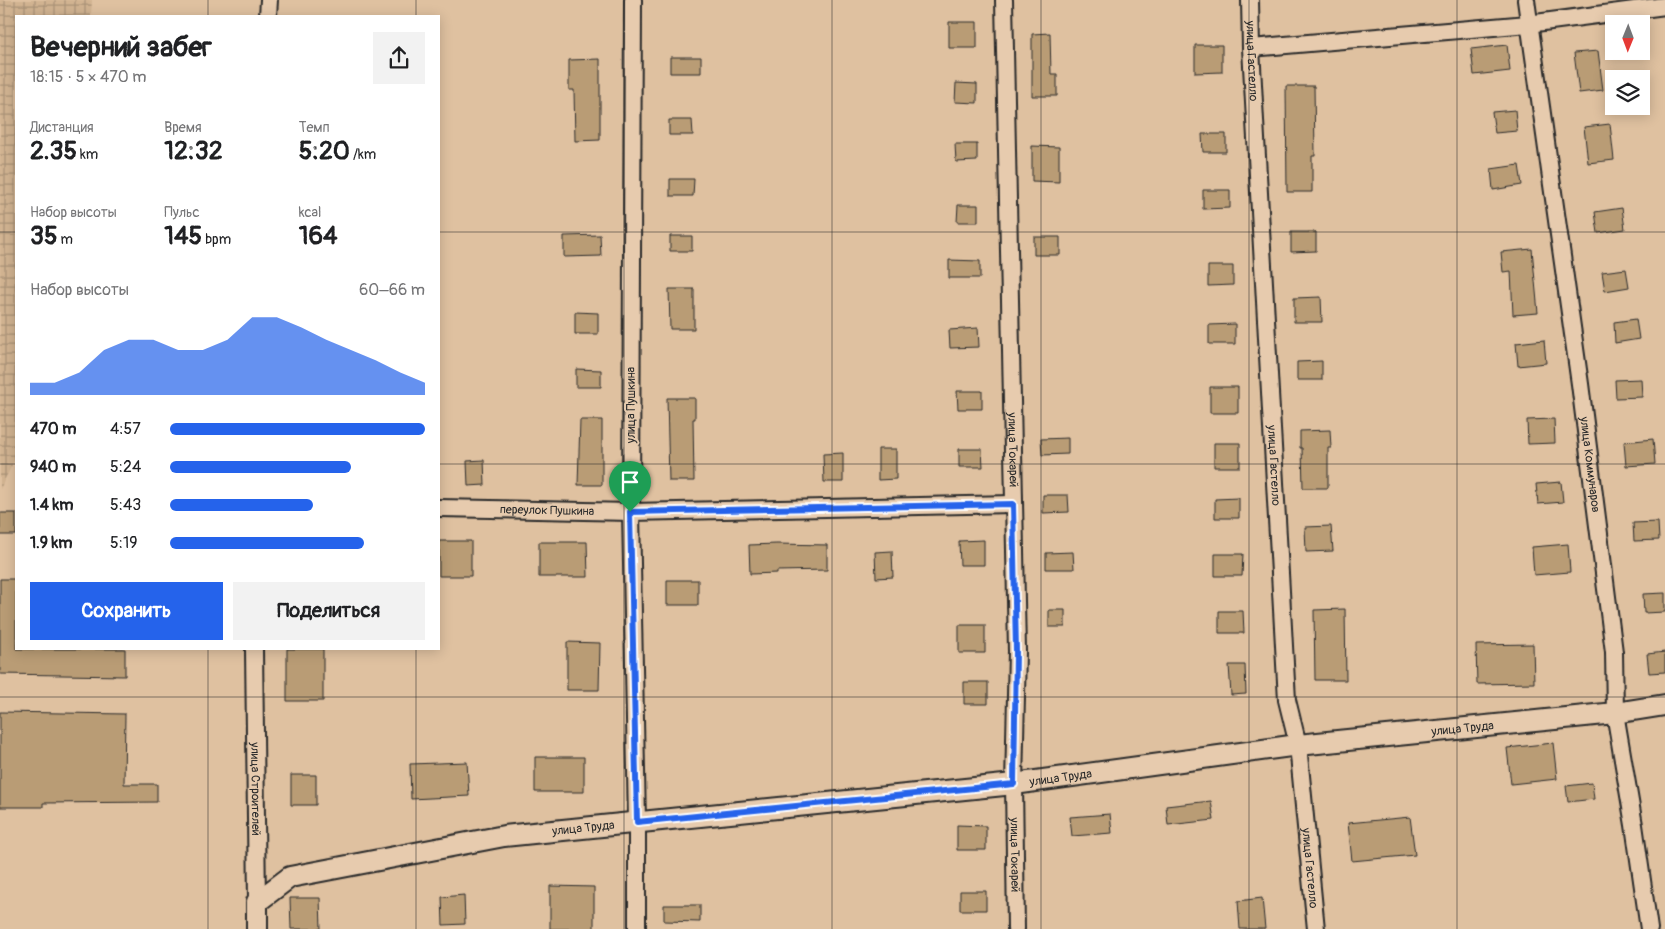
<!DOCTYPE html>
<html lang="ru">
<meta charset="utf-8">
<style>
body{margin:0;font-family:Pangolin,sans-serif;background:#f2f2f2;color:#202124;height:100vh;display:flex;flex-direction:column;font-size:19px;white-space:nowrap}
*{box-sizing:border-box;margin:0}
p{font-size:16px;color:#757577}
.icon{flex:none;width:28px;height:28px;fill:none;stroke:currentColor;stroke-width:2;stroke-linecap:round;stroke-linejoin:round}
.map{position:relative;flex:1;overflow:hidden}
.sheet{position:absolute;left:15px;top:15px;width:425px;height:635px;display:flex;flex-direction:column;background:#fff;border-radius:0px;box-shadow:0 2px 12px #0003}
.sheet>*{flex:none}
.needle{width:32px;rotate:181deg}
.buttons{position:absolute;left:1605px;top:15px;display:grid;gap:10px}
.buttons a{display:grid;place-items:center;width:45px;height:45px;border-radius:0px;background:#fff;box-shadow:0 2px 12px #0003;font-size:25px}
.pin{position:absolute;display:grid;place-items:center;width:42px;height:42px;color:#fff;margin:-51px -21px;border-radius:50% 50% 50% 0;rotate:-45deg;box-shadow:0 0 5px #0007}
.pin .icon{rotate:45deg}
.round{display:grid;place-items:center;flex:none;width:52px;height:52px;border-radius:0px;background:#f2f2f2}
.summary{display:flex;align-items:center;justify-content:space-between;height:85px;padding:0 15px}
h1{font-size:28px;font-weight:700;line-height:38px}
.metrics{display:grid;grid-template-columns:repeat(3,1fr);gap:8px;height:85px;padding:5px 15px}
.metrics div{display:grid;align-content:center}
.metrics b{font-size:25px;font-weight:700}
.metrics small{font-size:14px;font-weight:400}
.metrics p{font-size:14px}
.chart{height:140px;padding:10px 15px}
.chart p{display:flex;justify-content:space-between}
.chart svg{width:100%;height:90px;margin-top:5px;fill:#2563eb;opacity:.7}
.primary-button{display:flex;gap:10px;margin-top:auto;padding:10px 15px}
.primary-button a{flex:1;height:58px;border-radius:0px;background:#2563eb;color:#fff;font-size:20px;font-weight:700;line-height:58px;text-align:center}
.primary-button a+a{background:#f2f2f2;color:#202124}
ul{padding:0 15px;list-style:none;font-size:16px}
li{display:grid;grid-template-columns:80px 60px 1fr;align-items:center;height:38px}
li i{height:12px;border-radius:6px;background:#2563eb}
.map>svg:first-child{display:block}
</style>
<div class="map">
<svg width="1665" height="929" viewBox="0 0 1665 929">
<defs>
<pattern id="industrial-grid" width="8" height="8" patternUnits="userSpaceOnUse" patternTransform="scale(1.25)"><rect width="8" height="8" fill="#d1b391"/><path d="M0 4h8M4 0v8" fill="none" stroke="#aa9277"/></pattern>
</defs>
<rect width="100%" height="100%" fill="#dfc1a0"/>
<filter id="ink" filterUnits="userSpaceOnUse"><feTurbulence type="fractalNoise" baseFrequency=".02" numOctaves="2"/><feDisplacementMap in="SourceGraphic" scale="10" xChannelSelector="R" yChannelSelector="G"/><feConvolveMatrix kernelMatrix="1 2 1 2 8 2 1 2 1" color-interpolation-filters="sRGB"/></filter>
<g filter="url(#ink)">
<path fill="url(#industrial-grid)" d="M0 0H92L91 16H16V457L0 489Z"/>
<path fill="#b99c75" stroke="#2b2b2b" d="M949 22H977V48H949Z
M1050 33 1051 74H1057V96H1032V34Z
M1195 45H1222V72L1195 73Z
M1507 45 1510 71 1474 75 1471 49Z
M1598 51 1603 90 1579 93 1574 53Z
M670 57H701V73H670Z
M600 59V140L575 141 574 90H569V60Z
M956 83 977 84V103L955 102Z
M1286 86H1314L1315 156H1312V192H1287Z
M1515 110 1517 131 1495 133 1492 112Z
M669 120H692L693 135H669Z
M1610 124 1614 160 1588 163 1584 127Z
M1202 134H1226V152H1203Z
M955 144H977V161L956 162Z
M1032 146 1059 147V182L1032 181Z
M1519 165 1522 185 1493 190 1491 169Z
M670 179H694L693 196H670Z
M1203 190H1230V208L1203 209Z
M958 205H978V222H957Z
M1622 208 1625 229 1598 233 1595 212Z
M1291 232H1316V251L1291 252Z
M600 235 601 256 564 257V236Z
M670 236H692V251H670Z
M1034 237H1060V255H1034Z
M1532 249 1538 313 1513 315 1511 271 1503 272 1501 252Z
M949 260 980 261V278H949Z
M1208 266H1233V285L1208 286Z
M1626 269 1629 287 1605 291 1602 272Z
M669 289H694V329H670Z
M1321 297 1322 322H1294V298Z
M575 312 598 313V334H575Z
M1636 319 1639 339 1615 343 1614 322Z
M1235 324V344H1209V325Z
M978 328 979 347 950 348 949 330Z
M1544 340 1546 363 1518 366 1516 343Z
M1322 361V380H1297V362Z
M576 369 601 370V387H576Z
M1641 379 1642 397 1616 398 1615 380Z
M1210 387H1238V413H1210Z
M957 391H982V409H958Z
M667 398H695V419H693L694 481H669Z
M1554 419 1555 443 1528 444 1527 420Z
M580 420H602V485H578Z
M1330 430 1331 448H1328V488H1303L1302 448H1300V431Z
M1068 438V454L1042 455 1041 439Z
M1653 439 1655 464 1626 466 1624 442Z
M1214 443H1240V467H1214Z
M878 449H896V479L878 480Z
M959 449H982L983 467H959Z
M843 453V482H824L823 454Z
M484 460 485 485 468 486 467 461Z
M1561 482 1563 502 1538 504 1536 484Z
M1043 495H1068L1069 512 1043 513Z
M1239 498V518H1215V499Z
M0 513H16V535H0Z
M1658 522 1659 540 1634 541 1633 523Z
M1331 526 1333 551 1306 552 1305 527Z
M984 540V565H960L959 541Z
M439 541H471V576H439Z
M539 542H587L588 577H539Z
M777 544 827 545V570L777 571V573L750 574 749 545Z
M1568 544 1570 572 1534 575 1532 547Z
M892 551 893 577 876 578 875 552Z
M1073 552 1074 569H1046V553Z
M1215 554H1243L1242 576H1215Z
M0 579H16V649H125V676L0 674Z
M667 580H698V605H667Z
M1665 593V612L1644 613 1643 594Z
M1345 609 1346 680H1315L1314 610Z
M1049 610H1065V627H1049Z
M1219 611H1243L1244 633H1219Z
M959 625H985V653H959Z
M567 642 600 643 599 690H567Z
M1533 644 1534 683 1477 684 1476 645Z
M287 649H323V701H287Z
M1665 652V672L1649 673 1647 654Z
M1229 665H1245L1246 694 1231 695Z
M964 682H988V704H964Z
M0 712 125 714 124 784H157V802L43 803V807H0Z
M1553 743 1557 779 1511 784 1507 748Z
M535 757H584V792H535Z
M467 762 469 796 411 799 410 764Z
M291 775H316V805H291Z
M1592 783 1594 799 1568 802 1566 786Z
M1211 801 1214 820 1168 825 1166 806Z
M1110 814 1112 833 1072 836 1070 817Z
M1410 817 1415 855 1352 861 1348 823Z
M957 825 986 826V850H957Z
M550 886 594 887V929H550Z
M960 891H986V910H960Z
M464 895 465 924 443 925 442 897Z
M290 898H320L321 929H291Z
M1262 898 1265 929H1240L1238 901Z
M664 905H700V922L664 921Z"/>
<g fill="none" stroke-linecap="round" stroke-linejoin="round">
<g stroke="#2b2b2b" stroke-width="20">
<g id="minor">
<path d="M633 0 631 512 637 822V929"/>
<path id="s1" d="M1004 0 1017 651 1014 784 1016 929"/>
<path id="s2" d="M1250 0 1251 48 1287 700 1298 745 1316 929"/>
<path id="s3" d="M1526 0 1580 384 1614 652 1615 713 1634 825 1649 929"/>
<path d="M268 16 269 0"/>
<path d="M1251 48 1528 24 1665 6"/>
<path id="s4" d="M439 508 631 512 1013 504"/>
<path id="s5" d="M254 649 257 902"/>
</g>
</g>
<g stroke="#2b2b2b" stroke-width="24">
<g id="tertiary">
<path id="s6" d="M257 929V902L290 877 504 836 1014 784 1298 745 1615 713 1665 705"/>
</g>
</g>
<use href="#minor" stroke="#e7cbae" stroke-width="16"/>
<use href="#tertiary" stroke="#e7cbae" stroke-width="20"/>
</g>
</g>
<g fill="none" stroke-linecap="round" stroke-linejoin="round" filter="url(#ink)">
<g stroke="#fff" stroke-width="10">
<path id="route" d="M1013 504 1016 651 1014 784 637 822 630 512Z"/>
</g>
<use href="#route" stroke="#2563eb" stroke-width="6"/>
</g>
<path fill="none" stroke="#2b2b2b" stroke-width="1" stroke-opacity="0.55" d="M208 0V16M416 0V16M624 0V929M832 0V929M1041 0V929M1249 0V929M1457 0V929M0 232H16M439 232H1665M0 464H16M439 464H1665M208 649V929M416 649V929M0 697H1665"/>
<g text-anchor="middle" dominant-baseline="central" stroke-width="4" stroke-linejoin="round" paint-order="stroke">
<g font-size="12" fill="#2b2b2b" stroke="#e7cbae">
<text stroke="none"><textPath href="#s2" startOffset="61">улица Гастелло</textPath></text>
<text transform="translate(631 405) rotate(-90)">улица Пушкина</text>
<text stroke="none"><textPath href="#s1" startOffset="450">улица Токарей</textPath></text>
<text stroke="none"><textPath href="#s3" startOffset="469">улица Коммунаров</textPath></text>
<text stroke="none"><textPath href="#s2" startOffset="466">улица Гастелло</textPath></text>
<text stroke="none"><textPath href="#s4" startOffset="108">переулок Пушкина</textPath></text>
<text stroke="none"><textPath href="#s6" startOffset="1251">улица Труда</textPath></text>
<text stroke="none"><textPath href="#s6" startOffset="846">улица Труда</textPath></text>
<text stroke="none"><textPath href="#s5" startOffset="140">улица Строителей</textPath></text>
<text stroke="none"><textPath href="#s6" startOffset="366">улица Труда</textPath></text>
<text stroke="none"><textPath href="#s1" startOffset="855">улица Токарей</textPath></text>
<text stroke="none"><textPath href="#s2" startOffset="871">улица Гастелло</textPath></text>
</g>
</g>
</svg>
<div class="buttons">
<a><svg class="needle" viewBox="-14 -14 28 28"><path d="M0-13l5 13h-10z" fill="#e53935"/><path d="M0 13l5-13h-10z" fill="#757577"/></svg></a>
<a><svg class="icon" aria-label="layers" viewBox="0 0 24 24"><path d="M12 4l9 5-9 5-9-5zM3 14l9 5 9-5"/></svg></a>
</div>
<div class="pin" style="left:630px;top:512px;background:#1e9e55"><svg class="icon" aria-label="arrive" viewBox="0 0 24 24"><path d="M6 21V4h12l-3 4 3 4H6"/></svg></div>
<section class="sheet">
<div class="summary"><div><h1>Вечерний забег</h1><p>18:15 · 5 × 470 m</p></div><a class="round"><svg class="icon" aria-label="share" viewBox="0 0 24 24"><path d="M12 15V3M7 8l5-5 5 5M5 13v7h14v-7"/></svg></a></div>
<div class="metrics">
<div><p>Дистанция</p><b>2.35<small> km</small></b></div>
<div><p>Время</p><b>12:32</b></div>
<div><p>Темп</p><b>5:20<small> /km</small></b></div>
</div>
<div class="metrics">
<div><p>Набор высоты</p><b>35<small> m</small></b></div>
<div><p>Пульс</p><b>145<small> bpm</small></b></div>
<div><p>kcal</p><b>164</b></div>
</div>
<div class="chart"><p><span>Набор высоты</span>60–66 m</p>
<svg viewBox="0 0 160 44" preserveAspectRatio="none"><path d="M0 44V38L10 38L20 33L30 22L40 17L50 17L60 22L70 22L80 17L90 6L100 6L110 11L120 17L130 22L140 27L150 33L160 38V44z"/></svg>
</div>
<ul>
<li><b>470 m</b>4:57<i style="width:100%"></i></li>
<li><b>940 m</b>5:24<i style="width:71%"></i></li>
<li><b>1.4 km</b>5:43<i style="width:56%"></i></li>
<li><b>1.9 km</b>5:19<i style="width:76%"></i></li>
</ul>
<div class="primary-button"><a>Сохранить</a><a>Поделиться</a></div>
</section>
</div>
